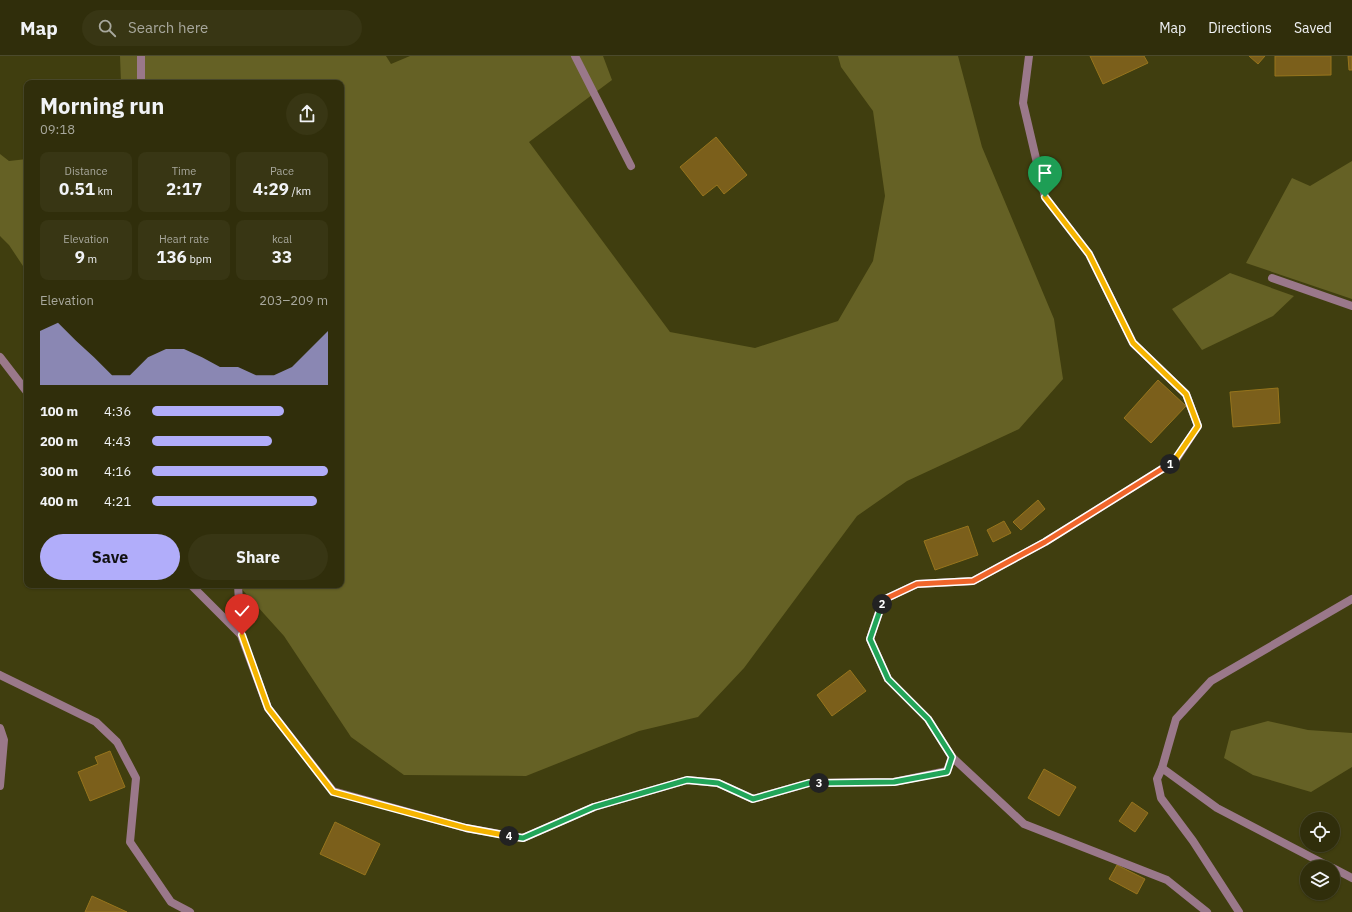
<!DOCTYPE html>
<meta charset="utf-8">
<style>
body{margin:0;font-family:"IBM Plex Sans",sans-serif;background:#383614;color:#f1f3f6;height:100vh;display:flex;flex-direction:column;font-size:15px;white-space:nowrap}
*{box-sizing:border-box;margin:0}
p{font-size:13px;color:#a8a89d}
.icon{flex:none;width:22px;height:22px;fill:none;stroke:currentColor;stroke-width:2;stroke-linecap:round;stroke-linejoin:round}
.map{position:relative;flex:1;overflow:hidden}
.panel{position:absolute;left:24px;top:24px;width:320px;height:508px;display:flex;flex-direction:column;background:#302e0b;border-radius:8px;box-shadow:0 1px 3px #0004,0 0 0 1px #4b4a2c}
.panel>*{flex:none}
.tools{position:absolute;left:1300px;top:756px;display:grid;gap:8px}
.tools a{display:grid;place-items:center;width:40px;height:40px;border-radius:50%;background:#302e0b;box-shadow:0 1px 3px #0004,0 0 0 1px #4b4a2c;font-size:20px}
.pin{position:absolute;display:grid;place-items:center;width:34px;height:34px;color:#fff;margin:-41px -17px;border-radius:50% 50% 50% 0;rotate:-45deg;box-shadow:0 0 4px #0007}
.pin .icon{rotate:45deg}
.km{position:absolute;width:20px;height:20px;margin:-10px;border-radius:50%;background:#222;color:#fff;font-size:11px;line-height:20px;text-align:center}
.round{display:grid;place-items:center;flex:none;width:42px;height:42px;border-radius:21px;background:#383614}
.summary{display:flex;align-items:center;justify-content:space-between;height:68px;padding:0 16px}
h1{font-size:22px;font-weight:700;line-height:30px}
.stats{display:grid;grid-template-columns:repeat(3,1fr);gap:6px;height:68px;padding:4px 16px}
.stats div{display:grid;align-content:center;border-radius:8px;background:#383614;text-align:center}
.stats b{font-size:17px;font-weight:700}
.stats small{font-size:11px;font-weight:400}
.stats p{font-size:11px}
.chart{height:112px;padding:8px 16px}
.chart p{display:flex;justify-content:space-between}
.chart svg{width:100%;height:72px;margin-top:4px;fill:#b1adfa;opacity:.7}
.action{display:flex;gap:8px;margin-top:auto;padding:8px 16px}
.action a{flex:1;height:46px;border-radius:24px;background:#b1adfa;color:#111;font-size:16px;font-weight:700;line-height:46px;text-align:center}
.action a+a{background:#383614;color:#f1f3f6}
ul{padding:0 16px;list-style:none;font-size:13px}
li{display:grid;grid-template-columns:64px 48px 1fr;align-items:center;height:30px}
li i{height:10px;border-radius:5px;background:#b1adfa}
header{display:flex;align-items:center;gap:24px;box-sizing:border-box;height:56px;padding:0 20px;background:#302e0b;border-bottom:1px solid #4b4a2c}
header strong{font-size:19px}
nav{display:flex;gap:22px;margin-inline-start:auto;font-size:14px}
.search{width:280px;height:36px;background:#383614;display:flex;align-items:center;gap:10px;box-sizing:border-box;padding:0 14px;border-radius:22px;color:#a8a89d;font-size:15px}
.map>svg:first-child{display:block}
</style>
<header>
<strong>Map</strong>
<div class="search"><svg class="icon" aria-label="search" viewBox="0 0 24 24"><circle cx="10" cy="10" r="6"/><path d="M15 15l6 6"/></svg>Search here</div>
<nav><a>Map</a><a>Directions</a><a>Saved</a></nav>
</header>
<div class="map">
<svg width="1352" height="856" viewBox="0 0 1352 856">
<rect width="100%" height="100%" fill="#403e0f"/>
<path fill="#656125" d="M120 0H386L391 8 410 0H603L612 24 529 86 670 276 755 292 838 265 873 205 885 140 873 55 841 11 838 0H958L982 91 1054 263 1063 323 1019 373 907 425 857 460 744 612 698 661 639 675 526 720 404 719 351 681 284 580 238 529H341V27H121Z
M0 98 9 105 27 103V216L9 189 0 180Z
M1352 105V243L1246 207 1292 122 1310 130Z
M1230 217 1294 240 1273 260 1202 294 1172 253Z
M1268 665 1308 674 1352 677V711L1311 736 1253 719 1224 702 1231 675Z"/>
<path fill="#7b5f1b" stroke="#97751d" d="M1090 0H1144L1148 7 1103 28Z
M1249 0H1265L1258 8Z
M1275 0H1331V19L1275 20Z
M1348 0H1352V14H1349Z
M716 81 747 119 724 138 717 129 703 140 680 111Z
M1158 324 1186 350 1151 387 1124 362Z
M1278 332 1280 367 1233 371 1230 336Z
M1038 444 1045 453 1021 474 1013 466Z
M1004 465 1011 477 993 486 987 474Z
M968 470 978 499 935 514 924 485Z
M850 614 866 635 832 660 817 639Z
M110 695 125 731 90 745 78 716 98 708 95 701Z
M1044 713 1076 731 1059 760 1028 742Z
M1132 746 1148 757 1135 776 1119 765Z
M335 766 380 788 365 819 320 798Z
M1117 809 1145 823 1137 838 1109 823Z
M92 840 127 856H85Z"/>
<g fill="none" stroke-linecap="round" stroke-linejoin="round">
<path stroke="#9a788a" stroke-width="8" d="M575 0 631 110
M1272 222 1352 250
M0 619 96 666 117 686 136 722 130 786 171 846 190 856
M1162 712 1176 663 1211 625 1352 543"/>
<path stroke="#9a788a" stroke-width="8" d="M141 27V0
M0 301 27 336
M191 529 241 579 268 652 333 735 466 772 523 782 594 751 687 724 718 727 753 743 809 727 894 726 947 715 952 701 928 663 888 623 870 583 883 544 917 528 973 525 1045 486 1175 405 1198 370 1186 338 1133 287 1089 198 1045 141 1023 47 1029 0
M238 529 241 579
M0 672 4 684 0 730
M952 701 1024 768 1167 824 1207 856
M1333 812 1352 822
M1239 856 1193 785 1161 742 1157 723 1162 712 1217 752 1330 811"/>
</g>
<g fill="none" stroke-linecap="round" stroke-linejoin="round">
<g stroke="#fff" stroke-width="8">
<path id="split-1" d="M1045 141 1089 198 1133 287 1186 338 1198 370 1174 405 1170 408"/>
</g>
<g stroke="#fff" stroke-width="8">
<path id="split-2" d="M882 548 883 544 917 528 973 525 1045 486 1170 408"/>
</g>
<g stroke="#fff" stroke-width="8">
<path id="split-3" d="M819 727 894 726 947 716 952 701 928 663 888 623 870 583 882 548"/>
</g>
<g stroke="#fff" stroke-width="8">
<path id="split-4" d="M509 780 523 782 594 751 687 724 718 727 753 743 809 727H819"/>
</g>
<g stroke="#fff" stroke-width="8">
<path id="split-5" d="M242 579 268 652 333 736 466 772 509 780"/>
</g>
<use href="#split-1" stroke="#f5b400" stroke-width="5"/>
<use href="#split-2" stroke="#f0652b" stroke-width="5"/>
<use href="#split-3" stroke="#22a559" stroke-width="5"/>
<use href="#split-4" stroke="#22a559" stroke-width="5"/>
<use href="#split-5" stroke="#f5b400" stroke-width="5"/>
</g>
</svg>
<div class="tools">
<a><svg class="icon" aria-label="locate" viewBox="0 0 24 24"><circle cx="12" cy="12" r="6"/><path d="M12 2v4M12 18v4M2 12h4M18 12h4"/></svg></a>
<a><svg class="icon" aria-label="layers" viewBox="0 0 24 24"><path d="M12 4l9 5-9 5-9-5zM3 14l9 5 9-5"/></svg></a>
</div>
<div class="pin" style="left:1045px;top:141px;background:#1e9e55"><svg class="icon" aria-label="arrive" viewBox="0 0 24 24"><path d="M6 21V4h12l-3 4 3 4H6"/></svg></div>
<div class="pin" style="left:242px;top:579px;background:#d93025"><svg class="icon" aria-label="check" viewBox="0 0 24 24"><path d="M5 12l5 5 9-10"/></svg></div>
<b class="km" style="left:1170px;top:408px">1</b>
<b class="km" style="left:882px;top:548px">2</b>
<b class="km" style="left:819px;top:727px">3</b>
<b class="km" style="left:509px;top:780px">4</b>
<section class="panel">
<div class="summary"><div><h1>Morning run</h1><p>09:18</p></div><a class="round"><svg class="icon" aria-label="share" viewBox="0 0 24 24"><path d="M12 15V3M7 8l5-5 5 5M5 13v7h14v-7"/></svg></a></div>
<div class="stats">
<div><p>Distance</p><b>0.51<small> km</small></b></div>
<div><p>Time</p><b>2:17</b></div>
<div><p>Pace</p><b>4:29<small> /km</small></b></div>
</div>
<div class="stats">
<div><p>Elevation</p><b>9<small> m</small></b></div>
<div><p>Heart rate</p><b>136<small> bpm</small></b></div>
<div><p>kcal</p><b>33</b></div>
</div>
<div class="chart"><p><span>Elevation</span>203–209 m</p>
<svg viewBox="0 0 160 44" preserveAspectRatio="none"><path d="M0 44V11L10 6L20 17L30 27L40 38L50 38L60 27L70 22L80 22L90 27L100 33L110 33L120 38L130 38L140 33L150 22L160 11V44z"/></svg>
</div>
<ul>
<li><b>100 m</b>4:36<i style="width:75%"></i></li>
<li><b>200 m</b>4:43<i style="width:68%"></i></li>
<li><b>300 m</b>4:16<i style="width:100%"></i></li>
<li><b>400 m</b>4:21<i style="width:94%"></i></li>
</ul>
<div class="action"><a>Save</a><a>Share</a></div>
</section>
</div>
